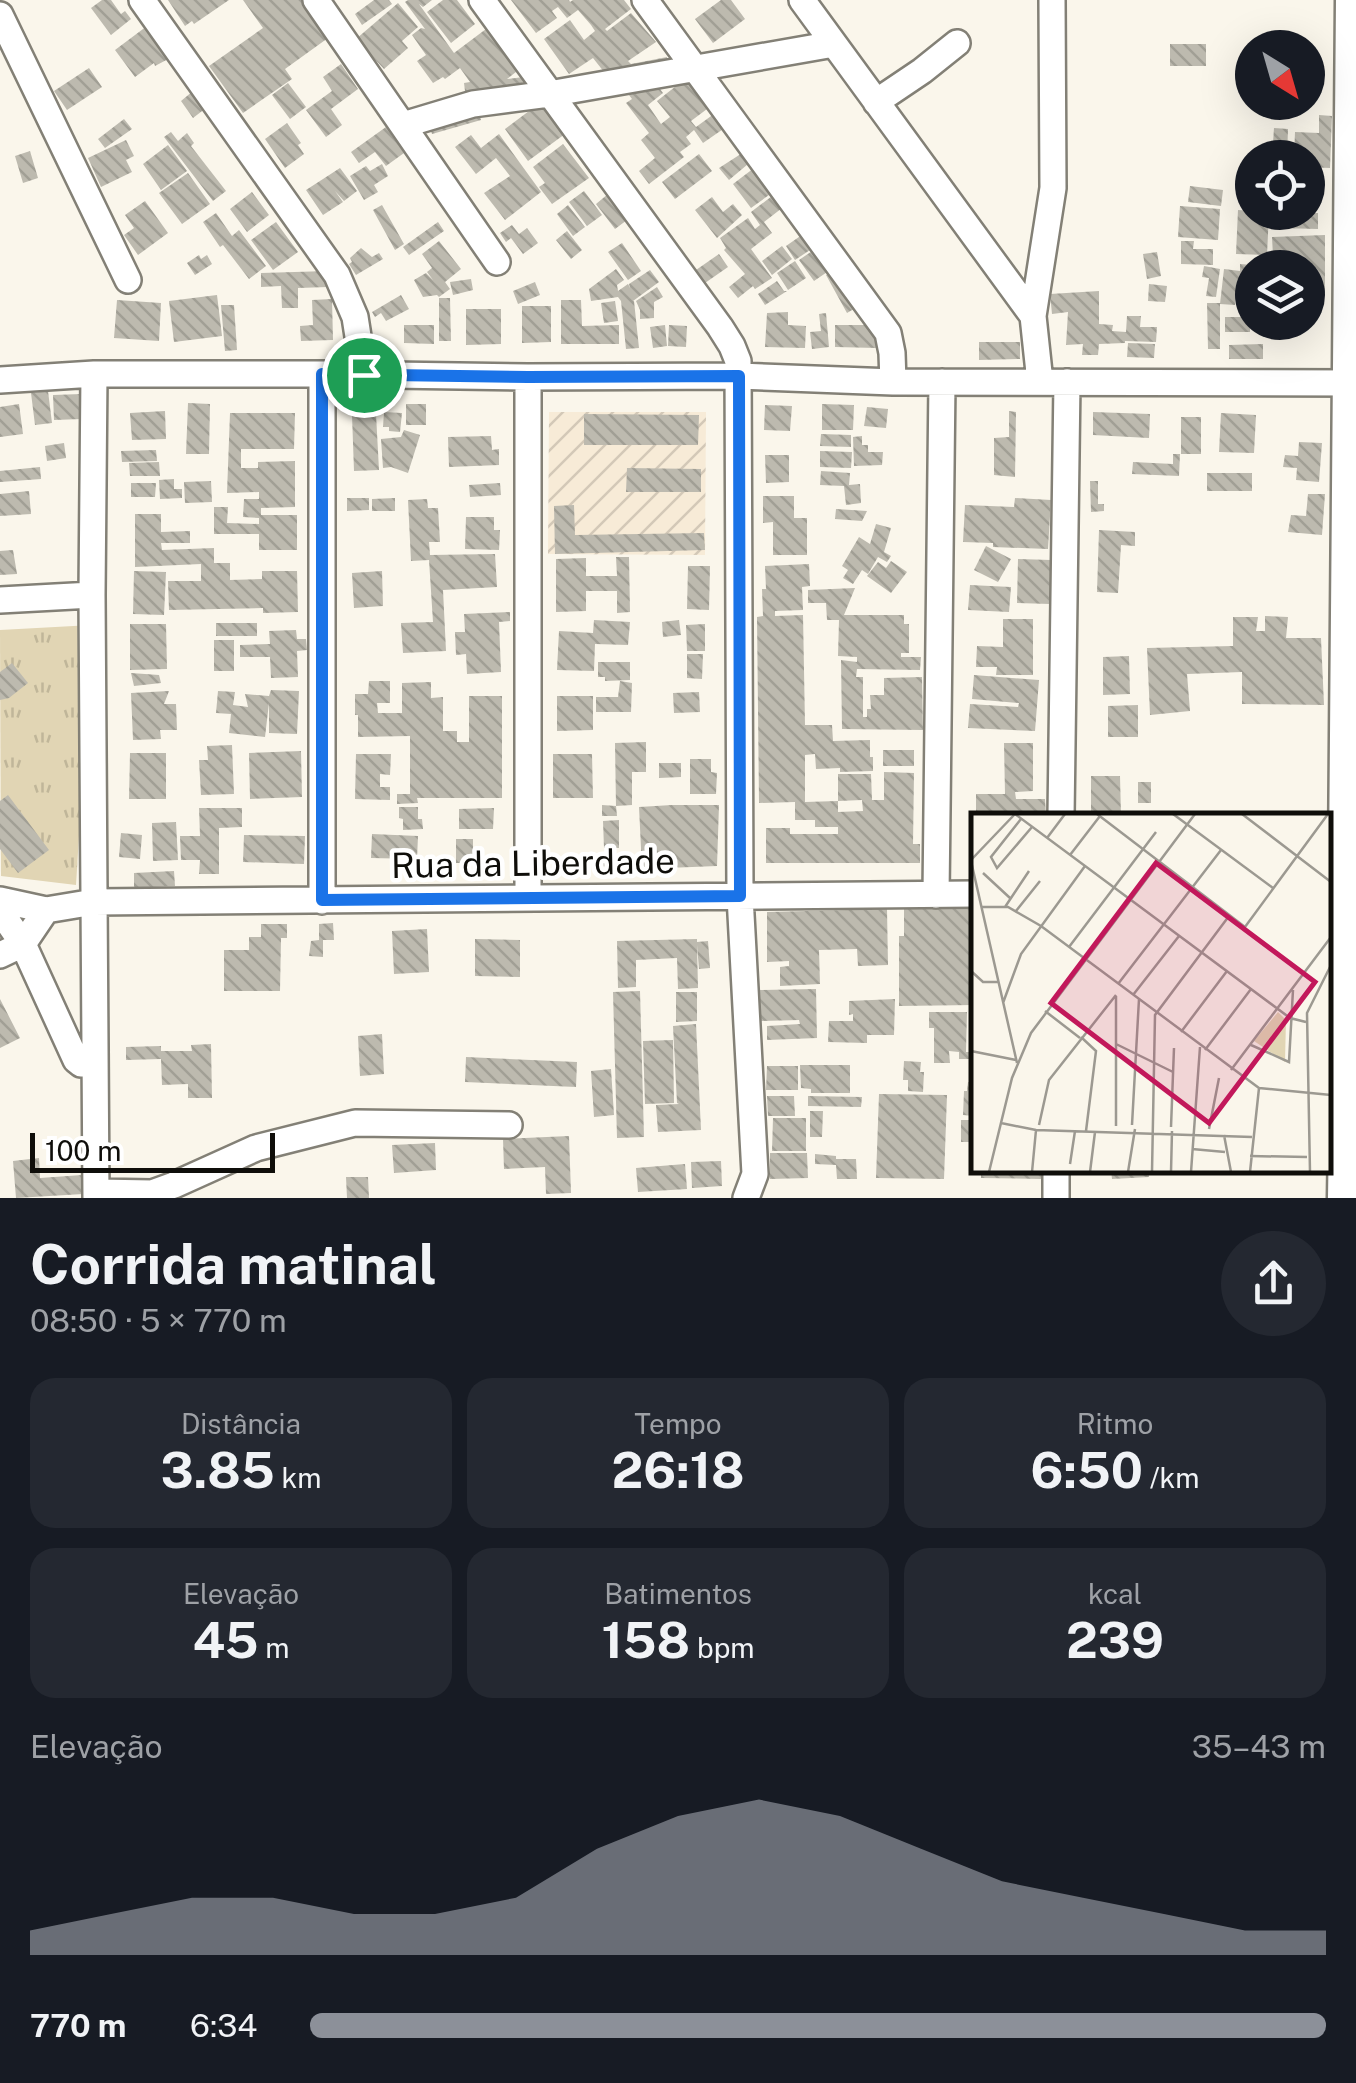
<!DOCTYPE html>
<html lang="pt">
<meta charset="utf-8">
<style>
body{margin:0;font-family:"Public Sans",sans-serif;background:#242831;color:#f1f3f6;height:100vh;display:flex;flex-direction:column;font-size:38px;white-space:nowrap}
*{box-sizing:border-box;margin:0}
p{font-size:32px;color:#9ea1a6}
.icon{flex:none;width:55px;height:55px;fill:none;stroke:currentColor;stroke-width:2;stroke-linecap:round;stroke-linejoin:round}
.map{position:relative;height:1198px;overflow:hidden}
.sheet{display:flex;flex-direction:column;background:#171b24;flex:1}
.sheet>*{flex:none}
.needle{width:65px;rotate:143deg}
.fabs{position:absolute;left:1235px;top:30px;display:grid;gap:20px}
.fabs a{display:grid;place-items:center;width:90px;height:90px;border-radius:50%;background:#171b24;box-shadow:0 10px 40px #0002;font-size:50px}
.scale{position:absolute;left:30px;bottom:25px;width:245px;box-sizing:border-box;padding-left:10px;border:5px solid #0f0e0a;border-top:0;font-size:28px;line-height:35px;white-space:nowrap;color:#0f0e0a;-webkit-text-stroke:8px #fff;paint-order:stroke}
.pin{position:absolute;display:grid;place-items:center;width:85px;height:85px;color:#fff;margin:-42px;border:5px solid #fff;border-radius:50%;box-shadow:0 2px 10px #0007}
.round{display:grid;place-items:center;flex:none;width:105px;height:105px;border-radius:52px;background:#242831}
.head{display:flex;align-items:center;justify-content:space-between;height:170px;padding:0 30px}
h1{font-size:55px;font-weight:700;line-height:75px}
.figures{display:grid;grid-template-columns:repeat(3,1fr);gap:15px;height:170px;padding:10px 30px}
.figures div{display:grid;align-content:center;border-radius:25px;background:#242831;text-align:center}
.figures b{font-size:50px;font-weight:700}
.figures small{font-size:28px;font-weight:400}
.figures p{font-size:28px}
.chart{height:280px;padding:20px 30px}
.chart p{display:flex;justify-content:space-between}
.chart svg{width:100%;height:180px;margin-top:10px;fill:#8c9099;opacity:.7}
ul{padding:0 30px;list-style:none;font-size:32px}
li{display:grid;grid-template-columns:160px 120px 1fr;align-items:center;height:75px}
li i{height:25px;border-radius:12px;background:#8c9099}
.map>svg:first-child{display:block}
</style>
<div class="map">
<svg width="1356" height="1198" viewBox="0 0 1356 1198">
<defs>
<pattern id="industrial-furrows" width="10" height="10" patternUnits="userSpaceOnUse" patternTransform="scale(2.5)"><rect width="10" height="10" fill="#f7ebd7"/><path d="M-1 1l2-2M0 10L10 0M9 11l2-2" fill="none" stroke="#d3c8b7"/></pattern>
<pattern id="park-tufts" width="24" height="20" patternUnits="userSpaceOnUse" patternTransform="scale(2.5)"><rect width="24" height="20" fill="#e1d5b4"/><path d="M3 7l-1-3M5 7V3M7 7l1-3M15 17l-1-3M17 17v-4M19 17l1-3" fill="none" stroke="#c0b699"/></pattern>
<pattern id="building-back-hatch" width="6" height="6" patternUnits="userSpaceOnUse" patternTransform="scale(2.5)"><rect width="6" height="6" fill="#bdbaaf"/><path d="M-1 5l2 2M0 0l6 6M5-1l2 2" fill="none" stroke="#a19f95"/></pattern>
</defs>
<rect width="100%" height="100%" fill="#faf6eb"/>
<path fill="url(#industrial-furrows)" d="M549 412H706L705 555 548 554Z"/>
<path fill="url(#park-tufts)" d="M92 625 76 885 1 876 0 630Z"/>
<path fill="url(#building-back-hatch)" d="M102 0H111L121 14 125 11 131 19 111 35 91 8Z
M168 0H229L194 24 192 21 185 26Z
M243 0H301L328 38 285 69 292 79 243 113 209 66 263 28Z
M374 0H389L392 4 362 25 355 14Z
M408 0H432L423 7 419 4 454 53 490 26 521 68 507 79 531 76 532 92 466 99 464 83 470 82 460 68 445 79 443 77 433 83 417 61 426 55 412 35 421 28 425 29 405 2Z
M443 0H457L475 24 451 43 427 12Z
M511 0H569L570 2 573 0H624L631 9 605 29 607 31 631 13 656 42 628 61 631 64 667 57 668 69 608 77 593 58 569 74 544 39 570 20 584 40 595 31 591 25 578 10 567 18 558 7 552 11 557 18 536 33Z
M721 0H731L745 19 713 43 695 19Z
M398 3 418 27 402 41 408 48 384 69 356 39Z
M147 26 172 57 155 66 154 63 135 77 115 50Z
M1170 44H1206V66H1170Z
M341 64 358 89 331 109 342 125 326 137 306 110 332 91 323 77Z
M89 68 102 87 67 110 54 91Z
M651 77 663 93 648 105 661 124 670 117 657 101 685 79 707 109 691 121 696 127 718 111 729 125 703 143 694 130 686 137 691 144 680 152 684 157 649 184 639 171 655 158 641 140 649 133 626 103 632 99 623 87Z
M288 83 306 107 290 119 272 95Z
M193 91 206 108 193 118 181 101Z
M541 102 565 134 528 161 505 129Z
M478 108 481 120 432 134 428 122Z
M1319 115 1332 116 1330 168 1308 167V158H1294L1295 132 1319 133Z
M124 119 132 129 105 148 98 139Z
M287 123 301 143 298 145 304 154 285 168 265 139Z
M386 127 404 153 386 166 375 152 359 163 351 152Z
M1274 128 1288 129 1287 158H1272Z
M171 132 178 141 187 133 194 143 191 146 226 191 213 201 164 137Z
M499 134 541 192 505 220 484 193 510 176 496 158 476 174 455 147 471 135 481 148Z
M126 140 134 156 126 160 132 172 101 187 88 158Z
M563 144 589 178 552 204 539 187 545 183 533 167Z
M168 145 187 171 161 190 143 164Z
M747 150 754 159 729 180 719 168Z
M30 151 38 178 23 183 15 156Z
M699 154 712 171 675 199 662 182Z
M382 164 388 176 374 185 378 192 364 200 350 176 366 166 370 171Z
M758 165 776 190 751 208 733 184Z
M340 168 357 191 344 201 335 191 343 202 323 215 306 190Z
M1239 171 1252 172V193L1237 192Z
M188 173 210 204 182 224 159 193Z
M1190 186 1223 190 1221 206 1188 202Z
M584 191 602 215 587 226 569 202Z
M252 192 269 215 247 232 230 209Z
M776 193 786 205 764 222 772 233 751 249 772 278 755 289 753 286 738 298 729 287 745 274 724 250 726 248 720 238 748 218 755 229 760 225 751 212Z
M608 194 627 220 615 229 596 204Z
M712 197 723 212 733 204 742 215 717 238 695 210Z
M145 201 168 233 138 255 124 235 134 228 125 215Z
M382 205 404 244 395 250 373 210Z
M568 205 585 227 573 236 557 214Z
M1180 206 1220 209 1218 240 1178 237Z
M1238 210 1269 212 1267 255 1236 254Z
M216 213 232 236 239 230 266 266 249 279 223 245 220 247 203 222Z
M1280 213H1318V229L1280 228Z
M276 222 298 252 273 270 251 240Z
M438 222 444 231 409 255 403 247Z
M512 225 519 234 527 228 538 243 523 254 511 238 506 242 500 233Z
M809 230 819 244 795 260 786 246Z
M567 231 582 250 571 259 556 240Z
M1325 235V293L1308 294V268H1284V256H1273L1272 237Z
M439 241 461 269 445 282 450 289 439 297 437 295 423 297 414 280 426 273 433 280 427 272 432 268 422 254Z
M1181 241H1194L1193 249H1213V265L1181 264Z
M622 243 641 271 628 280 608 252Z
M821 245 836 266 814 281 799 260Z
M782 246 792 259 772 275 762 261Z
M361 248 372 257 379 253 383 259 356 275 349 264 352 262 350 258Z
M1157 252 1161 276 1147 279 1143 254Z
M719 254 728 267 705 283 696 270Z
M199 255 201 259 207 255 212 264 195 275 187 263Z
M795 261 806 278 788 290 777 273Z
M1240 264 1252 265V296L1236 294 1235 305 1220 304 1224 269 1240 271Z
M1204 266 1220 269 1216 297 1206 296 1209 278 1202 277Z
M616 269 624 280 617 285 618 291 628 284 630 288 629 284 650 270 659 282 633 301H634L639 348 626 349 621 301 618 297 591 301 589 289Z
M837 269 859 306 847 313 826 275Z
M328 271V287L298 288V308H282L281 286 261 287V273Z
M471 279 473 290 453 295 450 282Z
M777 281 784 291H787L765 305 758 294Z
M535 282 540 295 518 304 513 291Z
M1149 284 1167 286 1165 302 1148 301Z
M657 287 663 297 654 302V318L640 319V310L636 301Z
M1099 291V324L1113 325 1112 331 1126 332 1127 316H1141L1140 327H1157L1156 342 1125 341V343L1099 344 1098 355H1082L1083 344 1066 345 1068 312 1052 314 1050 294Z
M217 295 222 336 174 342 169 301Z
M401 295 409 309 386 321 381 313 375 317 372 312Z
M439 298H450L451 341H439Z
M332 299 333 340 301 341 300 326 313 325 312 300Z
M117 300 161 303 159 341 114 338Z
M561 300H581L582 326 619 325V344H561Z
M615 301 618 321 604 323 601 303Z
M1207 303H1220V349H1208Z
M221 305H234L237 350 225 351Z
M522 306H551V342L522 343Z
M466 309H501V344L466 345Z
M788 312V325L806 326 805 348 765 347 767 313Z
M826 313 829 347 812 349 810 332 821 331 819 314Z
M1225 317H1250V332H1225Z
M404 325H434V344L404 343Z
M665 325 667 346 653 348 650 327Z
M669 325 687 326 686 347 668 346Z
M835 325H877V348L835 347Z
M979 342H1020V359L979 360Z
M1128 343 1155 344 1154 358 1127 357Z
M1263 344V359H1229V345Z
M48 391 52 423 35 425 31 393Z
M81 394 82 419 54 420 53 395Z
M188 403 210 404 209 454H186Z
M19 404 23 434 0 437V407Z
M406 404H426V425H406Z
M822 404 854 405 853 430H822Z
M765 405 792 406 790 431 764 430Z
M867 407 888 409 886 428 864 426Z
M165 411 166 439 132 440 130 413Z
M1009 411 1016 412 1015 477 994 475V438L1009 437Z
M384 412 402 413 400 432 389 431V427H383Z
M1093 412 1150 414 1149 438 1093 435Z
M230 413H295L294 449H241V468H258V462L295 461V507L261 508V515H297V550H259V534H214V507H228L227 523 259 524V518L243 517 244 499H259V492L227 493Z
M1221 413 1256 415 1254 453 1219 452Z
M376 414 379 470 354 471 352 415Z
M584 414 699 415 698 445H584Z
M1181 417H1201V454H1181Z
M404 430 420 435 408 473 391 467 383 468 381 439 401 437Z
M821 434 851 435V447L820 446Z
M491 436 492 450 499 449V465L449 467 448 437Z
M862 436V445H868V452H883L882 465 854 466 853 437Z
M1299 442 1322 443 1319 482 1296 480 1297 468 1283 467 1285 455 1298 456Z
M64 443 66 458 47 461 45 446Z
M156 450 157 461 122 462 121 451Z
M820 451 852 452 851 468 820 467Z
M1173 454H1180L1179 476 1132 474 1133 462 1173 464Z
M765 455H789V482L766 483Z
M159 462 160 476H130L129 463Z
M40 467 41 479 0 482V471Z
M627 468 701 469V492H626Z
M821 471 850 473 849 485 860 484 861 503 846 505 844 486 820 485Z
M1207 473H1252V491H1207Z
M174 479V489H182V498L160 499 159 480Z
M211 481 212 502 185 503 184 482Z
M1090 481H1098V504H1104V511L1091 512Z
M131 483H156L155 497H131Z
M500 483 501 495 470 497 469 485Z
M29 491 31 514 0 516V494Z
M1308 494H1325L1322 535 1288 532 1291 515 1306 516Z
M763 496H794V518H807V555H773V522L763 523Z
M347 498H369V510L347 511Z
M395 498V511H372V499Z
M1015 498 1051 500 1048 549 993 547V543L963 542 965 505 1014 507Z
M427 499 428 508H438L440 542H429L430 555 495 554 497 587 443 590 446 651 403 653 401 623 433 622 429 560 411 561 408 500Z
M574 505 575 535 704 533 705 550 555 554 554 506Z
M836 509 867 511 862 521 835 519Z
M135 514H161V532L190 531V543H161L162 550 214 548V563H230V580L262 579V571H297L298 612 263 613V608L169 610 168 581H201V564L135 567Z
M466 517H494V530H500L499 550 465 549Z
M876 524 891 528 884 552 891 556 887 562 878 557 868 574 862 570 853 584 843 578 848 570 842 566 859 537 870 544Z
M1099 530 1135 532V546L1121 545 1118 593 1097 592Z
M986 546 1011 559 998 582 974 570Z
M13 550 17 574 0 575V551Z
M616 557H629L630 612 617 613V591H586V611L556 612V559L586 558V576H617Z
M1018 559 1051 560 1050 604 1017 603Z
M891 561 907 572 891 593 867 576 878 562 886 568Z
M809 564 810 586 802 587 803 610 775 611V616L803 615 805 725H832L833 741 870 740V757H873V771L840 772V768L816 769 815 754 805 755V802L838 801V812L863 811 862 800 838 801V774H871L872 800H884V772L914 773 913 844H920V863H766V828H790V834H838V827H815V820H795V802L759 803 757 617 763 616 762 589H766L765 566Z
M688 566H710L709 610 687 609Z
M134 571 166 572 164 615 133 614Z
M382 571 383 606 354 608 352 573Z
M970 585 1011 587 1009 612 968 610Z
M855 588 844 615H904V624H909V653H901V657H921L920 670 857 669 856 677H863V717H867V709H871L870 695H884V678L922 677 923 730 842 729 841 660 857 662V657L838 656 839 620H827L826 603H808V590Z
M510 612V621L499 622 501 672 467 674 466 654 456 655 455 632H465L464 614Z
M1265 616 1288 617 1286 638H1321L1324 705 1242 704V672L1187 674 1190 711 1150 715 1147 648 1233 646V617H1258L1256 631H1265Z
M1003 619H1033V675H996L997 667H976L977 646 1003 647Z
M594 620 630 622 628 645 595 644 594 671 557 670 559 631 593 633Z
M679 620 681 635 663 637 662 622Z
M216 623H257V636H216Z
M130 624H166L167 669 130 670Z
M705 624V651H687L686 625Z
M296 630 297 639H306L307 650 297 651 298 677 271 678 270 657H240V645L270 644 269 631Z
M214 640H234V671H214Z
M687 654H703L702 679 687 678Z
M1129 656 1130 694 1103 695V657Z
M598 662H630V680L605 681V677H598Z
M12 663 28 683 9 698 0 700V672Z
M131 673 159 675 161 683 134 686Z
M974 675 1039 680 1035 731 968 728 970 704 1018 707 1019 703 972 699Z
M369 681H390V703H377L378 713H402V683L431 682V698L443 697V731H457V742H469V696H502V798H417L418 803 397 804V794H410V736L358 737V715H355V694H368Z
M620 681 632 683 631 712H596V697H618Z
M271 690 299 691 297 734 269 733V703L265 737 229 733 231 714 216 713 218 691 235 692 233 705 248 707 245 694 269 696Z
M169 691 164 704H176L177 730H160L161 739 133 740 131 693Z
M699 692 700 712 674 713 673 693Z
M557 696H593V730L557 731Z
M1138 705V737H1108V706Z
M646 742V772H632V805L616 806 617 816H602V805L616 806 615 743Z
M1004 743H1033V791L1015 792 1016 799H1045L1046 816H976V794H1005Z
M232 745 234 794 201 795 199 760H208L207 746Z
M883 750H914V766H883Z
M301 751 302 797 250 799 249 753Z
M130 753H166V799H129Z
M356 754H391L390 775 380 774V787H390V800L355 799Z
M553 754H592L593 798H553Z
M690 759H711V772L717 773 716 794H690Z
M659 763H681V777L659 778Z
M1091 776H1120L1121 816H1091Z
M1138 782H1151V803H1138Z
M8 795 49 850 18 873 0 849V801Z
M672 805H719L717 866 642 869 639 807Z
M399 807H418V819H422L423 829 403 830V819L399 818Z
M199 808H242V827L219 828V874H199L200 860H181L180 836H200Z
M494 808 493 829H459V809Z
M619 820V848H604L603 821Z
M176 822 178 860 153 861 152 823Z
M121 833 142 835 140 859 119 857Z
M372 834 418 836 417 859 371 858Z
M244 835 305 836 304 864 243 862Z
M456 839H473V863H456Z
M595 856 637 858 636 868 595 866Z
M174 871 175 886 134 888V873Z
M974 907V1005L899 1006V936H904V909Z
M887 909 888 965 858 966 857 949 819 950 820 984 780 986V967L789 966V961L767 962V912Z
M333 923 334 940H323V957L309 956 311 941 319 940V924Z
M261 924H287V938H281L280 991H224V950H249V937H261Z
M427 929 429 972 394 974 392 931Z
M475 939 520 940V977L475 976Z
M697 939V942L708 941 710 968 699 969 697 945 698 988 678 989 677 958 636 960V987L618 988 617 941Z
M816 989 817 1038 767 1040V1026L800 1024 799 1020 760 1021 759 990Z
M640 991 644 1137 617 1138 613 992Z
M676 992H697V1021L676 1022Z
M0 999 20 1038 0 1048Z
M895 999 894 1035H867V1043L828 1042 829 1021H853V1014L849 1015V1001Z
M929 1012H967L966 1052H974V1059H959V1052L949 1051 950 1063H934V1028H929Z
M696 1024 701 1130 658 1132 656 1105 679 1104 677 1103 673 1026Z
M382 1034 384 1074 360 1076 358 1036Z
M673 1040 674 1103 645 1104 643 1041Z
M211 1044 212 1098H188V1084L162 1085 161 1059 126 1060V1047L161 1046V1051H192L191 1045Z
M466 1057 577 1062 576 1087 465 1082Z
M904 1061 921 1062 920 1072H924L923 1092 908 1091V1080H903Z
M800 1065H850V1093H811V1089L801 1088Z
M767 1066H798V1090H766Z
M611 1069 614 1115 594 1117 591 1071Z
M968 1082 974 1083V1116L963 1115 964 1091H967Z
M879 1094 947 1095 944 1179 876 1178Z
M767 1096H794L795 1116H768Z
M808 1096 862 1097 861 1107 808 1106Z
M810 1111H823L822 1137H810Z
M773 1118H806V1151H772Z
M961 1120H974V1142H961Z
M569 1136 571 1193 546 1194 545 1167 504 1169 503 1139Z
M435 1143 436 1170 394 1173 392 1145Z
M770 1153H807L808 1178 770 1179Z
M815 1154 836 1156V1159H856L857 1179H837L836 1165 815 1164Z
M39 1158 40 1178 82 1175 83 1194 16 1198 13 1161Z
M721 1161 722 1186 692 1188 691 1162Z
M685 1164 687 1189 638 1192 636 1168Z
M981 1170H1041V1179L981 1178Z
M1111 1170H1149V1177L1112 1179Z
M346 1177H368L369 1198H347Z"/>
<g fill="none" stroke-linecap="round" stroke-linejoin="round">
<g stroke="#838076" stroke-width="30">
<path id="minor" d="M142 0 337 275 355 317 364 375
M316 0 497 262
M482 0 720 327 732 346 738 361 740 896 755 1174 746 1198
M645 0 888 333 892 353 893 382
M802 0 1033 316 1040 382
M0 15 128 280
M876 102 922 71 957 43
M403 125 473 104 549 94 834 44
M1033 316 1053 188 1052 0
M94 374 92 595 96 1198
M322 374V901
M0 380 94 374H322L528 377 739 376 893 382 1356 383
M0 600 92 595
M1061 816 1067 382
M936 895 942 382
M528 898V377
M0 900 46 910 94 902 974 894
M0 911 23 944 76 1060 81 1064 95 1063
M0 955 23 944 46 910
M96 1192 152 1193 174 1185 256 1148 355 1123 509 1125
M1056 1198V1170"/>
</g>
<g stroke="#838076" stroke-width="35">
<path id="major" d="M1343 1198 1348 888 1344 859 1351 0"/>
</g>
<use href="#minor" stroke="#fff" stroke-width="25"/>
<use href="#major" stroke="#fff" stroke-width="30"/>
</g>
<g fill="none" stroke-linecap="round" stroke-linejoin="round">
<g stroke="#fff" stroke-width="20">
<path id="route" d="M322 374 528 377 739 376 740 896 322 900Z"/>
</g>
<use href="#route" stroke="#1a73e8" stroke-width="12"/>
</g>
<g text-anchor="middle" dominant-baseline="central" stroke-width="9" stroke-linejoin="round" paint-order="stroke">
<g font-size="35" fill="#0f0e0a" stroke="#fff">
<text transform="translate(533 863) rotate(-1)">Rua da Liberdade</text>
</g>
</g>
<g transform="translate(971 813)">
<rect width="360" height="360" fill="#faf6eb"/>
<path d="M307 199 315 207 314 249 283 228Z" fill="#e1d5b4"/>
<path fill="none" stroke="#9c9991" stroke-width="2.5" d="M44 1 319 205 335 209M126 1 274 114 357 1M202 1 302 75M271 1 360 69M50 6 20 44 26 55 61 14M76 25 94 1M99 42 129 3M0 47 44 1M0 48 46 250M12 60 39 85M10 94H37L70 113 288 275 360 282M34 94 58 58M45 98 69 68M98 134 185 19M0 158 12 169H27M147 171 250 37M162 182 208 123M32 190 50 141 114 53M74 198 109 225M210 219 256 158M110 224 125 238 115 318M145 231 202 259M280 232 318 249 322 177M234 237 280 176M0 238 45 247M260 257 360 124M30 310 65 317 281 324M68 312 78 267 145 182M161 312 168 186M145 313V183M200 314 203 235M238 316 248 265M253 322 260 359M221 336 254 339M279 343 336 344M99 351 104 318M18 359 41 265 60 220 224 1M61 359 65 317M119 359 124 319M157 359 164 316M181 359 184 202 258 103M200 359 201 318M220 359 229 234M279 359 288 275M339 359 336 200 360 152"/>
<path fill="#c2185b" fill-opacity="0.15" stroke="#c2185b" stroke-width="5" d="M185 50 344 169 238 310 80 190Z"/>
<rect width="360" height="360" fill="none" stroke="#0f0e0a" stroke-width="5"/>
</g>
</svg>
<div class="fabs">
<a><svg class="needle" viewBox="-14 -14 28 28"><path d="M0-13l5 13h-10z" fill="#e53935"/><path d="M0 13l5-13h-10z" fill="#9ea1a6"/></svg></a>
<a><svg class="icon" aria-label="locate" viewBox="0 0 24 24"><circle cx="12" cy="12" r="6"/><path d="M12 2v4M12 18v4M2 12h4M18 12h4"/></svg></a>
<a><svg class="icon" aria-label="layers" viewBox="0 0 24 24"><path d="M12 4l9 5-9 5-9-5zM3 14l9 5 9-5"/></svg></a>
</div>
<div class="scale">100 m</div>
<div class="pin" style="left:364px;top:375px;background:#1e9e55"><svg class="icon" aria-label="arrive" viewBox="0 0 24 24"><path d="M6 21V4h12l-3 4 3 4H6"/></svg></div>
</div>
<section class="sheet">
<div class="head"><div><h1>Corrida matinal</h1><p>08:50 · 5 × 770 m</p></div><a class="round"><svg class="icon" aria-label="share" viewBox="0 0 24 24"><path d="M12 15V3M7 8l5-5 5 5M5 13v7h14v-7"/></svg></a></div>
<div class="figures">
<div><p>Distância</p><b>3.85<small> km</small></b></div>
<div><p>Tempo</p><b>26:18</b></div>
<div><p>Ritmo</p><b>6:50<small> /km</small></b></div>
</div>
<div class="figures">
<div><p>Elevação</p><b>45<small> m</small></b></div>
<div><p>Batimentos</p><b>158<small> bpm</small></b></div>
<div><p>kcal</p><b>239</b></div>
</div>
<div class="chart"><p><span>Elevação</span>35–43 m</p>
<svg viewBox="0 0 160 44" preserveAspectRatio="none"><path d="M0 44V38L10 34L20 30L30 30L40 34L50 34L60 30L70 18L80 10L90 6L100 10L110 18L120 26L130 30L140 34L150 38L160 38V44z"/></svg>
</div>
<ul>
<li><b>770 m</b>6:34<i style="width:100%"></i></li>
</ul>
</section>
